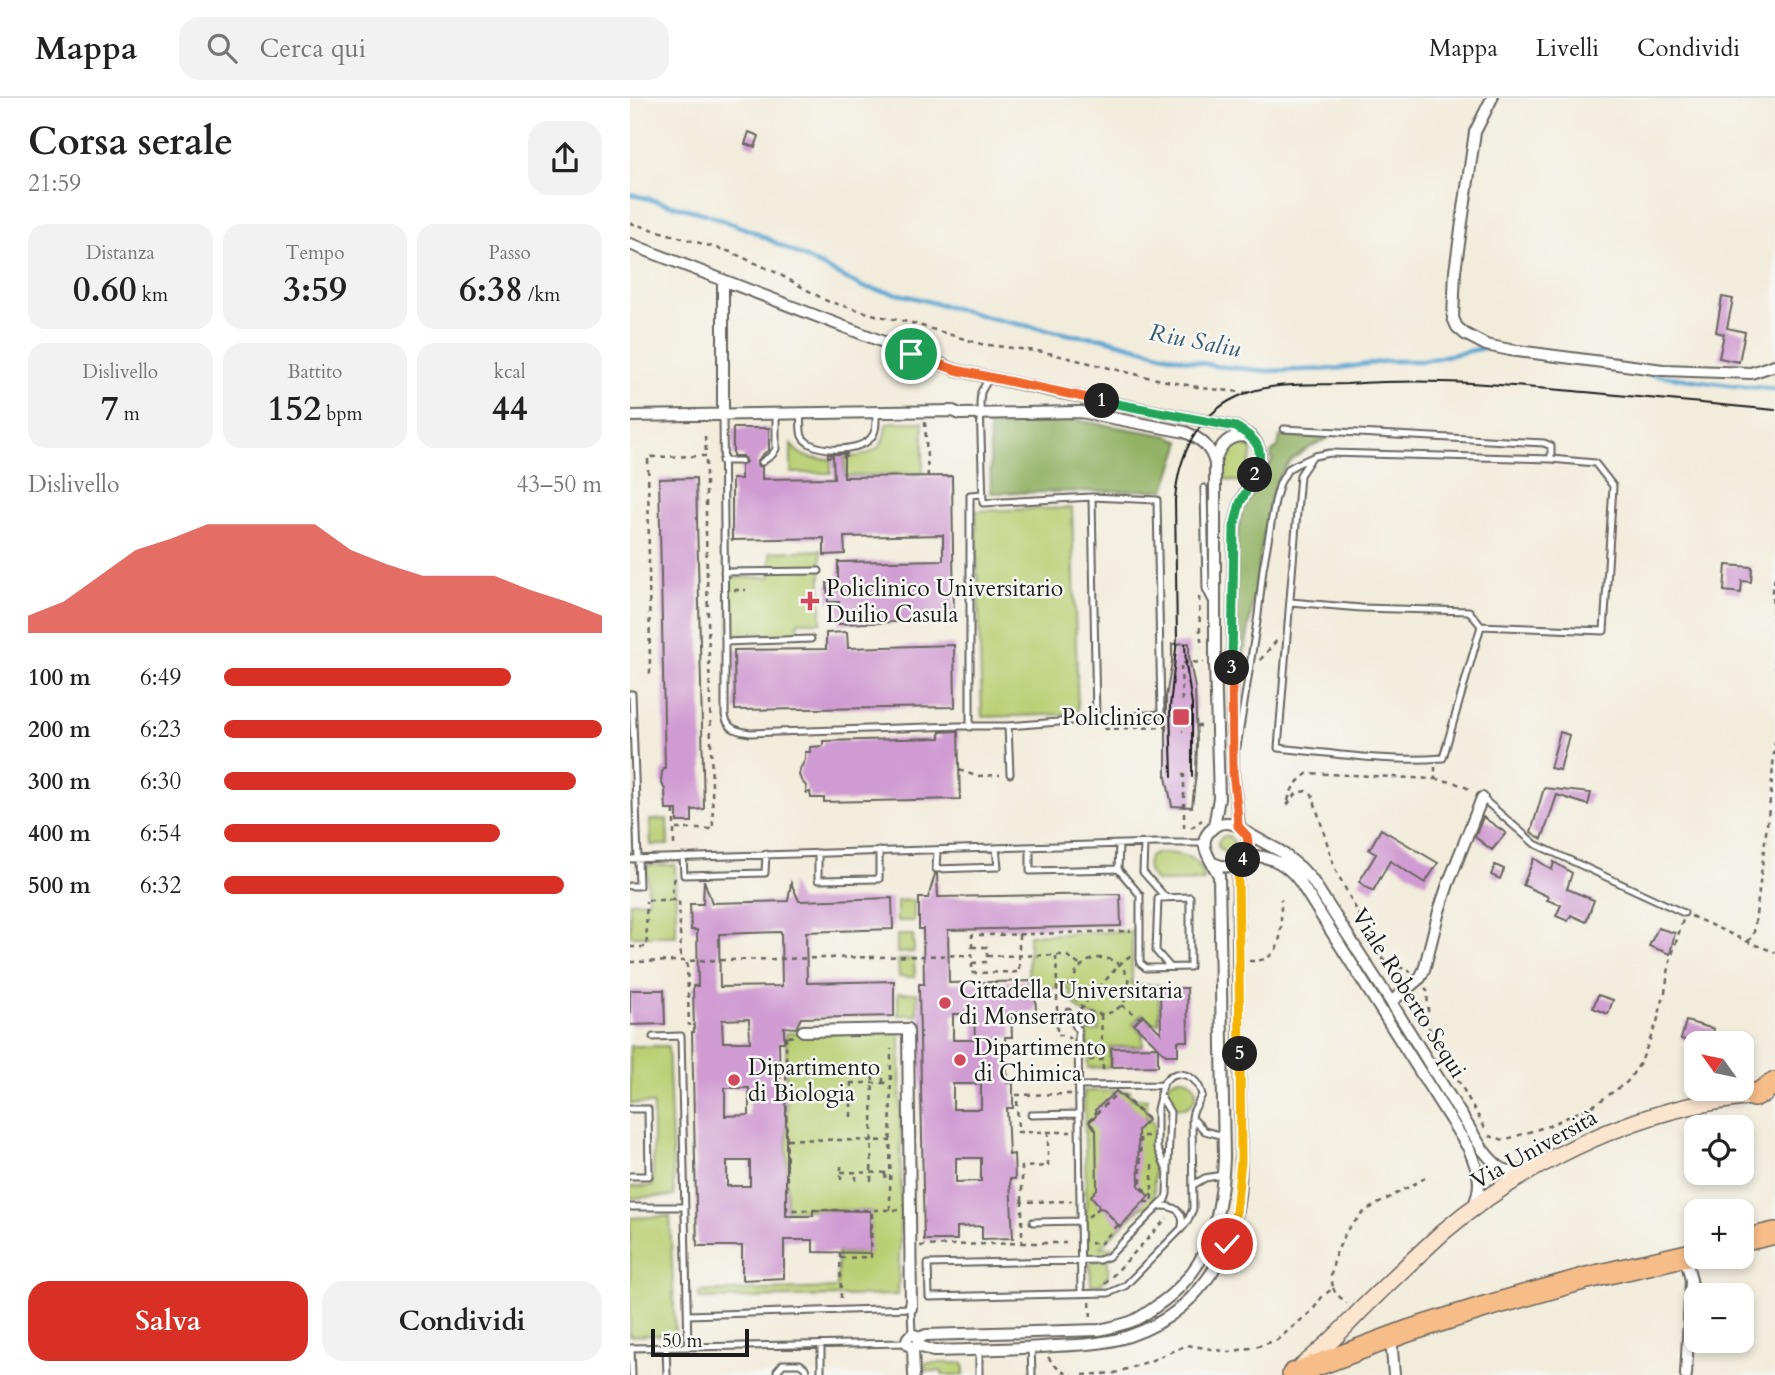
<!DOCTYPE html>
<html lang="it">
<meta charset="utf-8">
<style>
body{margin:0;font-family:Cardo,serif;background:#f2f2f2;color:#222;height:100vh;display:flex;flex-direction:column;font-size:26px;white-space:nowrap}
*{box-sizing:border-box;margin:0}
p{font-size:23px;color:#767676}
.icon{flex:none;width:38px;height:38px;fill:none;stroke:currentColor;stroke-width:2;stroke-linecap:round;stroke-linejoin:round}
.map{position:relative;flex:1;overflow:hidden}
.drawer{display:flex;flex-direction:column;background:#fff;width:630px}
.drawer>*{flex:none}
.needle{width:46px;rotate:303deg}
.buttons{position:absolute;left:1054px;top:933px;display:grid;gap:14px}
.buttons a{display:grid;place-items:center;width:70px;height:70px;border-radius:14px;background:#fff;box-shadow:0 4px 10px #0003;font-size:35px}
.scale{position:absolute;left:21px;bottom:18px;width:98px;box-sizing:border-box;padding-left:7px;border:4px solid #1c1c1c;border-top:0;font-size:19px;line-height:24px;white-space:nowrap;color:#1c1c1c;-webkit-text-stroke:5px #f6f6f2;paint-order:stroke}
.pin{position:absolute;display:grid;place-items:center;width:60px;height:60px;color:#fff;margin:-30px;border:4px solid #fff;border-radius:50%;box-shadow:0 2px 7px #0007}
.km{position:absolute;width:35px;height:35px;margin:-18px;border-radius:50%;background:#222;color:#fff;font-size:19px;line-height:35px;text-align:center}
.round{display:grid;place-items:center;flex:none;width:74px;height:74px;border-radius:21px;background:#f2f2f2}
.head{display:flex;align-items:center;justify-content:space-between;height:119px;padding:0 28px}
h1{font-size:38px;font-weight:700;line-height:52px}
.figures{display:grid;grid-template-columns:repeat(3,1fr);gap:10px;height:119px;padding:7px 28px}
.figures div{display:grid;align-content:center;border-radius:18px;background:#f2f2f2;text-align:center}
.figures b{font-size:35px;font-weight:700}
.figures small{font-size:19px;font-weight:400}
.figures p{font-size:19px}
.chart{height:196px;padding:14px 28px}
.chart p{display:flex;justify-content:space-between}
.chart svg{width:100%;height:126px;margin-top:7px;fill:#d93025;opacity:.7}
.action{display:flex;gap:14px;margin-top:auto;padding:14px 28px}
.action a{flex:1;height:80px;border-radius:21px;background:#d93025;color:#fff;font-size:28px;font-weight:700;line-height:80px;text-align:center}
.action a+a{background:#f2f2f2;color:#222}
ul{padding:0 28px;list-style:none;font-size:23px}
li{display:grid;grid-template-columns:112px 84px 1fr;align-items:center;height:52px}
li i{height:18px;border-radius:9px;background:#d93025}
header{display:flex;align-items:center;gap:42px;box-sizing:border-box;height:98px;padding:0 35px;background:#fff;border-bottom:2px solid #e0e0e0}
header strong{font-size:33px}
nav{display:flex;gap:38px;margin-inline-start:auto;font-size:24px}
.search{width:490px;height:63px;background:#f2f2f2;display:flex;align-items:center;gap:18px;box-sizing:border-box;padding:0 24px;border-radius:21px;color:#767676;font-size:26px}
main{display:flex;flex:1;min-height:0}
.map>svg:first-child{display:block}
</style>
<header>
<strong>Mappa</strong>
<div class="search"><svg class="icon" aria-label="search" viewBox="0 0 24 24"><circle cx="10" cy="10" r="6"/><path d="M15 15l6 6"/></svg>Cerca qui</div>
<nav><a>Mappa</a><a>Livelli</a><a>Condividi</a></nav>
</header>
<main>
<section class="drawer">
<div class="head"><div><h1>Corsa serale</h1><p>21:59</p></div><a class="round"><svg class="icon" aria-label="share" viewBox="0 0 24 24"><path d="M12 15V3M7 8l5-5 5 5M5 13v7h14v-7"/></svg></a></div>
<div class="figures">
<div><p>Distanza</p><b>0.60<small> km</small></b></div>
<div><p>Tempo</p><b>3:59</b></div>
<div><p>Passo</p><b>6:38<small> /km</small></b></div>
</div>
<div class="figures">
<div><p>Dislivello</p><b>7<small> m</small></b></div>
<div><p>Battito</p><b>152<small> bpm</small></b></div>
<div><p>kcal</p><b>44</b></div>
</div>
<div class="chart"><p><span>Dislivello</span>43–50 m</p>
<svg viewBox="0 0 160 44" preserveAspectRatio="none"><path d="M0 44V38L10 33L20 24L30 15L40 11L50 6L60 6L70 6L80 6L90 15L100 20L110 24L120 24L130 24L140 29L150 33L160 38V44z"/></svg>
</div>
<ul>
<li><b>100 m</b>6:49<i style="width:76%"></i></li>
<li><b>200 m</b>6:23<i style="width:100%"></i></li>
<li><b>300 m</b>6:30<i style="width:93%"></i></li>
<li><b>400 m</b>6:54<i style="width:73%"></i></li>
<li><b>500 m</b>6:32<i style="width:90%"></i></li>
</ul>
<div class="action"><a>Salva</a><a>Condividi</a></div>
</section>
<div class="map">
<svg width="1145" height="1277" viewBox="0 0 1145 1277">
<rect width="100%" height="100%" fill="#f6f6f2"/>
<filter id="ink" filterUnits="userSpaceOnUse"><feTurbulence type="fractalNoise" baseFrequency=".0143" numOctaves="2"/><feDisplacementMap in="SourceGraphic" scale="14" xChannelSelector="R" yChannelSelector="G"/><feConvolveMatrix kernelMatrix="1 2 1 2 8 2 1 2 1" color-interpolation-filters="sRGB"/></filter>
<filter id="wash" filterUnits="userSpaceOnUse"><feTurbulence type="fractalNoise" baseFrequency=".00686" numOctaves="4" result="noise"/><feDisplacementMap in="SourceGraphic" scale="28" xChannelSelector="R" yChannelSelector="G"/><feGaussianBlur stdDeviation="1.57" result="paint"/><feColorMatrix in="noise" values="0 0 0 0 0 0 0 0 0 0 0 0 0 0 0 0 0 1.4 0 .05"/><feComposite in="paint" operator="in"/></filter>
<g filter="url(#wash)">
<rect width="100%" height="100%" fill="#f2ecdb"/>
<path fill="#bacf73" stroke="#6b7648" stroke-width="2" d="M261 324H293V375L215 378V359C229 359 250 356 254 339 255 335 255 331 256 327Z
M610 343C633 348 617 370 610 383 601 384 596 382 590 375 591 360 592 345 610 343Z
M161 346C172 362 184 361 201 361V375H161Z
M442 410 448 616 352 619 346 413Z
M191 452V524H168V536H99V480L141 479 140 454Z
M37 721 38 747H21L20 722Z
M588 746a8 8 0 1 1 16 0a8 8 0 1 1-16 0Z
M527 755C547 755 574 757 574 783L527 784C518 775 515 771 519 759Z
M17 767H45L46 838H0V804L18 803Z
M284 802V823H267V803Z
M502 833V887H529V925H522L512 916 503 926 513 937V948L480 949V969L458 970 457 933H469V920C451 916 441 908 439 890H406L405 882H398L399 837Z
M267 837H283L284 854 267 855Z
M284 861 285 879H269L268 862Z
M268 895H287V917H268Z
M156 935H270L271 1106 268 1197 69 1201V1194L207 1190 208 1155H239L240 1113 157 1112Z
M0 948H38L44 1098 0 1100V1089L23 1088V1006L0 1005Z
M536 995a15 15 0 1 1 30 0a15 15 0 1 1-30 0Z
M454 993H500L501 1000 517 1001V1019L524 1024V1108L511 1109 470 1149H483C477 1157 467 1160 457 1157Z
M40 1118 45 1236 0 1238V1120Z
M478 1162V1178L471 1186 461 1187 460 1164Z
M296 1265H332L334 1267V1277H312V1273H295Z"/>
<path fill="#93b265" stroke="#586740" stroke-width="2" d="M359 321 445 322 540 338 551 344 535 392 361 395Z
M650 338 699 340C682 347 662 358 652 374 637 397 636 427 631 452 626 484 621 516 616 548L611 564 602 559 607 443 612 414 642 363 641 355 648 349Z"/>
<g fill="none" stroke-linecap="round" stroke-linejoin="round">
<path stroke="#57a4d0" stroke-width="4.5" d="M0 96 76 116 124 134 233 189 278 198 368 222 442 237 472 240 548 260 586 268 638 273 705 271 757 263H792L854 250
M1004 274 1099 287 1145 291"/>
</g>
<g id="blocks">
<path fill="#d09bd2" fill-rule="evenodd" d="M119 34 129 38 125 49 115 46Z
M1092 199 1103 201 1097 230 1115 234 1109 264 1089 260 1094 236 1086 234Z
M103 330H139V352L132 357 127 364 128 368 132 369V381L204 380 203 358 198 359V356H217L216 358H214V379L322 378 324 522 209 526V504H198L197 485H208V464L313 462V437L214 439 215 456 194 457V440L102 442V381H111V368L116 364 113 358H103Z
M66 380 74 711 62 712V724H47V712H36L35 692 31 683 32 674 35 670 29 381Z
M1096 467 1122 469 1121 484 1112 483 1111 495 1094 493Z
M217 534 218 550 324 547 325 609 105 612 104 552 196 551V535Z
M559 545V559L565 590 567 646 566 675 562 709 542 708 536 679V599L542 564V546Z
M328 633 330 701 194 704V700H181L180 694 176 695V688L171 682 169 677 170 671 175 662V654H180V649L193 648V643L310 640V634Z
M930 634 939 637 930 672 920 670Z
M914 690 961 695 958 707 927 697 912 741 901 734Z
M853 719 876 735 862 752 845 739Z
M751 731 808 765 795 785 760 763 743 793 729 784 746 756 739 752Z
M904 760 922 772 924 764 942 775 937 791 964 802 956 824 941 817 938 823 926 818 931 807 917 802 919 799 893 787Z
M865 767 874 771 870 781 861 777Z
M305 776H307L308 799 490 796 491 828 318 832 319 885 405 883 406 914 381 915 382 939H375L377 985H383V1010H377L379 1057 384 1056 385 1081H380L383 1140 352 1141V1128L327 1129V1142H294L289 886H294L293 831H289V800H298ZM323 916H344L345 942H323ZM323 986H351V1011H323ZM326 1060H351V1083L326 1084Z
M74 782 82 805 158 803 161 785 169 803 262 800 263 831 176 834 177 885 264 883V918L171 920 166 930 154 929V944H149L150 989H154L156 1011V1118H183V1112L240 1113V1155L183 1154V1142H154V1180L112 1182V1148H67L62 934H64L63 888H68L67 832H61L60 806H73ZM151 834 152 888 90 889 89 836ZM119 921 120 944H93L92 922ZM95 990H119V1017L95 1018ZM97 1063H120V1088H97Z
M1028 830 1045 835 1040 856 1019 848Z
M530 890H557L558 943H548V957H536L504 926 513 917 531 935Z
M0 892H34L35 926 0 927Z
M968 897 983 902 978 916 963 910Z
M1056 923 1084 931 1080 945H1064L1051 941Z
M528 949V968L481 969V950Z
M486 993 518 1022 508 1032 509 1089 519 1098 490 1129 474 1111 469 1110 468 1106 461 1098 467 1091 466 1032 459 1024 466 1018 465 1012Z"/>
</g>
</g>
<g filter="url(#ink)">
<use href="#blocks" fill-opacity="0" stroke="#67655f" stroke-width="2"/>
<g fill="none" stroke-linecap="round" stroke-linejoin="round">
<g stroke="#67655f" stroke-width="9">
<path id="lane" d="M359 280 351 294 350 305 353 405 462 399 527 402 531 616 466 621
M170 316C171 322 170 333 172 338 180 356 228 354 240 341 247 334 246 324 246 315
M93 317 95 544
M680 362 670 377 648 650C703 655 758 665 813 660L851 528 974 533 983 388 965 365 921 361
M92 363H111
M132 364 142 357 146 351V316
M574 390 576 491 583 505
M94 474 189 473
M660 504 731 510 839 513 851 528
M181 541 95 544V617C97 631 107 633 120 635L329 628H378L466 621 462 399
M0 596H2L9 788H0
M378 628 380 676
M340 629V397L353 396
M607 649 628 517 633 471 645 403 650 385 658 371 667 366 685 358 700 355 921 361V348L914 345 654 331
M852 700 905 746 1054 815
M514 746 513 774 536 800
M489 747 488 771 510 797V865L516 870 560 869V799L528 800 526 853 540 869
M400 749V773L488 771
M307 752 306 771 368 769 366 750
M188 755V782L249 781V753
M53 759 54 777 135 775 136 756
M0 761 527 745H574
M438 914 448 932 451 1196
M23 939 51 938 58 1249
M546 976C560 975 569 984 572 997L563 1014 562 1020 563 1111 557 1124 551 1131 495 1188 479 1195 299 1199 298 1166 469 1162 478 1159 535 1102 537 1096 540 1014 532 1001 530 996 534 984 540 978Z
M448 988 532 987
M530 999 527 1011V1050L538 1074
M0 1011H18L19 1078H0
M401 1017 449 1016
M563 1021 575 1033 593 1038
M563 1087 575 1080 592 1077
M529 1108C543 1107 555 1113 552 1128
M0 1109H55
M403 1124 450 1123
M58 1217 281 1210 282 1237
M191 1247V1277
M36 1249 37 1277
M401 1249 402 1277
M0 1250 277 1245
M1 1250 2 1277
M349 1252V1277
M147 1277V1273L153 1266H170L175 1270 177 1277"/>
</g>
<g stroke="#67655f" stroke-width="14">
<path id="street" d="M862 0 845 34 825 173 823 220 827 229 835 236 856 247 880 252 1033 272 1121 275 1145 267
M0 146 326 272 431 295 606 329 622 339 627 346 630 354V364L610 405 604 429 602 571 603 674 609 728
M93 317V183
M0 318 323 313 330 316 451 314 555 334C571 341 580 348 585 365V565L589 700 584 728
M585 365C589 347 599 335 619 339
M615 734 650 753 671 770 682 782 761 904 853 1052C866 1068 873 1076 894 1073
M615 758C638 756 657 766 670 784L839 1051C848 1073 854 1086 843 1109
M761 904 790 880 794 872 809 813 818 786 852 700
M173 933 278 931 281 1210
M1055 1157 1061 1182 1056 1277
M277 1243a6 6 0 1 1 12 0a6 6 0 1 1-12 0Z
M761 1239 764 1277
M289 1240 296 1237 469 1232C481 1229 494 1227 505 1222 513 1218 521 1212 528 1207 581 1170 591 1120 594 1060L589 778C582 763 564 744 583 730 588 725 596 724 603 726 632 735 616 781 583 765
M287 1247 303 1253H308C347 1252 386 1251 425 1248 450 1247 475 1246 499 1238 544 1223 577 1191 597 1147 616 1105 610 1040 610 994 609 918 607 842 608 766
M283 1249 284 1277"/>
</g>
<g stroke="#67655f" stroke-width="19">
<path id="secondary" d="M671 1269C694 1251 712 1232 732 1211 758 1185 786 1159 813 1134 879 1077 972 1029 1056 1009 1082 1003 1109 1001 1135 996"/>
</g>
<g stroke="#67655f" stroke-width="24">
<path id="highway" d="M1124 998 1145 985
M1111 1143 1145 1135
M663 1276 778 1233 858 1208 957 1180 1066 1155"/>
</g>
<path stroke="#67655f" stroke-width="2.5" stroke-dasharray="5 5" stroke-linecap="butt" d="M0 125 101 154 147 175 197 203 249 218 282 225 351 246 414 254 517 279 572 290 619 295
M295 324 298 378
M75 338 76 358
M1145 480 1142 492 1145 570
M104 492H116
M569 499 570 534 572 549
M630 562 648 541
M20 576 18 359 76 358V434L83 731H44
M552 603 551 565 574 564
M566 628H573
M474 631 535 629
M552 633H553
M329 672 346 678 370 677
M552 677H554V735
M805 681 823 684 842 692
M658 703C661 690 667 683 678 675L805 681V669
M657 707 667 695 676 693 682 696 705 771 753 862 781 874
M44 712V749
M561 730 572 722
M45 780 42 788 43 802H49L51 863
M18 802H42
M1061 818 1123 846 1145 854
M389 836V874L342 875V837C395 837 448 834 501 833
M1117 843 1122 840 1124 834 1141 694 1145 643
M0 849H17L16 803
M357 858 432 857 437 858 451 868
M426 858 427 888 443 887
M443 888a28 28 0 1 1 56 0a28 28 0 1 1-56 0Z
M619 863C658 864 650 829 651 801
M0 864 342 857
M57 865 59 928
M342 865 357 864V849H342
M427 888V937H435L440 941
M795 890 797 892 799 930 856 1032
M491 907 510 920
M449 912 489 867 502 856
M471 917 473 972
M163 938 159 939 156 936 157 1112H242
M459 962H473
M221 985H260
M253 985V974
M441 996 387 997 388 1034H441
M492 997 518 1021
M221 1019V976
M459 1023 484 998
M518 1038H510L511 1088 522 1098
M859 1038 874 1042 918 1028 966 1006 997 984 1011 964 1027 924 1035 894 1040 863 1053 822
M157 1041 261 1043
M211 1074 260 1075
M255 1075 256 1085
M211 1082V1068
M226 1083V1074
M241 1083 243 974
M392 1103V1069L418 1068V1034
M514 1104H522V1064
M260 1112 261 951
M458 1119 469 1110
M392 1145H436
M460 1145H471L488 1127
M290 1148 392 1145V1104L442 1103
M210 1155 211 1202
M210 1160 241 1159 242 1112H269
M475 1186 537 1120
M703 1190 706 1196 717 1205
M460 1204 461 1221
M418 1259C425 1268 431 1275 442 1277
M453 1277 485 1275 520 1263 557 1247 599 1254 625 1249 647 1242 682 1213 692 1199 703 1190 701 1177 705 1158 716 1133 735 1113 795 1080"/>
<use href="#lane" stroke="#fff" stroke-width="5"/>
<use href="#street" stroke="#fff" stroke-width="10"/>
<use href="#secondary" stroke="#fce5cf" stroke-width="16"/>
<use href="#highway" stroke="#f7bd88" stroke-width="21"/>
<path stroke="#1c1c1c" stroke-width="2" d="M555 546 556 567 562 607V679
M542 678 540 609 547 541 545 402C548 359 566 318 607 299 641 283 681 287 717 286 749 284 781 283 812 284 860 285 908 290 955 294 1018 300 1082 306 1145 312"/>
</g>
</g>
<g fill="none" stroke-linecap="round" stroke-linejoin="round" filter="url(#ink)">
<g stroke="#fff" stroke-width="14">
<path id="split-1" d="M281 256 326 272 472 303"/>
</g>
<g stroke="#fff" stroke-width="14">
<path id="split-2" d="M472 303 606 329C629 342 635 352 625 377"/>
</g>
<g stroke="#fff" stroke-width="14">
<path id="split-3" d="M602 570 604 429 610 405 625 377"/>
</g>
<g stroke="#fff" stroke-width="14">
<path id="split-4" d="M602 570 603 674 607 710 608 728 617 738 618 745V752L613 762"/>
</g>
<g stroke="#fff" stroke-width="14">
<path id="split-5" d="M610 956 608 766 613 762"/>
</g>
<g stroke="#fff" stroke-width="14">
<path id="split-6" d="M597 1146 606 1114 611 1063 610 956"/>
</g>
<use href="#split-1" stroke="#f0652b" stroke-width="9"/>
<use href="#split-2" stroke="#22a559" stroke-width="9"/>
<use href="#split-3" stroke="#22a559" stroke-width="9"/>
<use href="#split-4" stroke="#f0652b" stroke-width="9"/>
<use href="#split-5" stroke="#f5b400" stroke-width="9"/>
<use href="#split-6" stroke="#f5b400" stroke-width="9"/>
</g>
<g fill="#d1495b" stroke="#f6f6f2" stroke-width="2.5">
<path d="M176.5 492.5h7v7h7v7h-7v7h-7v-7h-7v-7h7z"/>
<rect x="542" y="610" width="18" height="18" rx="3.5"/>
<circle cx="315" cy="905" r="7"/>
<circle cx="330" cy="962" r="7"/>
<circle cx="104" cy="982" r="7"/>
</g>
<g text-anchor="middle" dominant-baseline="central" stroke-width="5" stroke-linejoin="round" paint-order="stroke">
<g font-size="23" fill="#1c1c1c" stroke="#f6f6f2" text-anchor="start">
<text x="196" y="490">Policlinico Universitario<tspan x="196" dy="26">Duilio Casula</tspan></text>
<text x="535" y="619" text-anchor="end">Policlinico</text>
<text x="329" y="892">Cittadella Universitaria<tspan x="329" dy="26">di Monserrato</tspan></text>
<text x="344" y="949">Dipartimento<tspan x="344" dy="26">di Chimica</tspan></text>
<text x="118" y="969">Dipartimento<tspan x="118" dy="26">di Biologia</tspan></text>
</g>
<g font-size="23" fill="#1c1c1c" stroke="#f6f6f2">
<text transform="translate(779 895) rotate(58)">Viale Roberto Sequi</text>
<text transform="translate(904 1051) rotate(-29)">Via Università</text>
</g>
<g font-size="24" font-style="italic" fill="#37596d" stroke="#f6f6f2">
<text transform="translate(565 243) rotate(11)">Riu Saliu</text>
</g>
</g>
</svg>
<div class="buttons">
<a><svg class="needle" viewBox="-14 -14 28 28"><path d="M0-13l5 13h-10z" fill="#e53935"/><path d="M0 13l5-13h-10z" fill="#767676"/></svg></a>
<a><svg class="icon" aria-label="locate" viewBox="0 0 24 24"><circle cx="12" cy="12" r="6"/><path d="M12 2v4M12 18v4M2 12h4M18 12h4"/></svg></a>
<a>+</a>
<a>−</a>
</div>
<div class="scale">50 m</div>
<div class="pin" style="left:281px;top:256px;background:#1e9e55"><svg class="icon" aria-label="arrive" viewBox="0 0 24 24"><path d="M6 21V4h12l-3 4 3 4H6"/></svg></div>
<div class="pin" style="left:597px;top:1146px;background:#d93025"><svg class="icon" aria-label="check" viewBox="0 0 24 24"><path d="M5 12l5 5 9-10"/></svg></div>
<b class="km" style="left:472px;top:303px">1</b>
<b class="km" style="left:625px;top:377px">2</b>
<b class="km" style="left:602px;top:570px">3</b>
<b class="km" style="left:613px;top:762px">4</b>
<b class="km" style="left:610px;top:956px">5</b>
</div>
</main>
